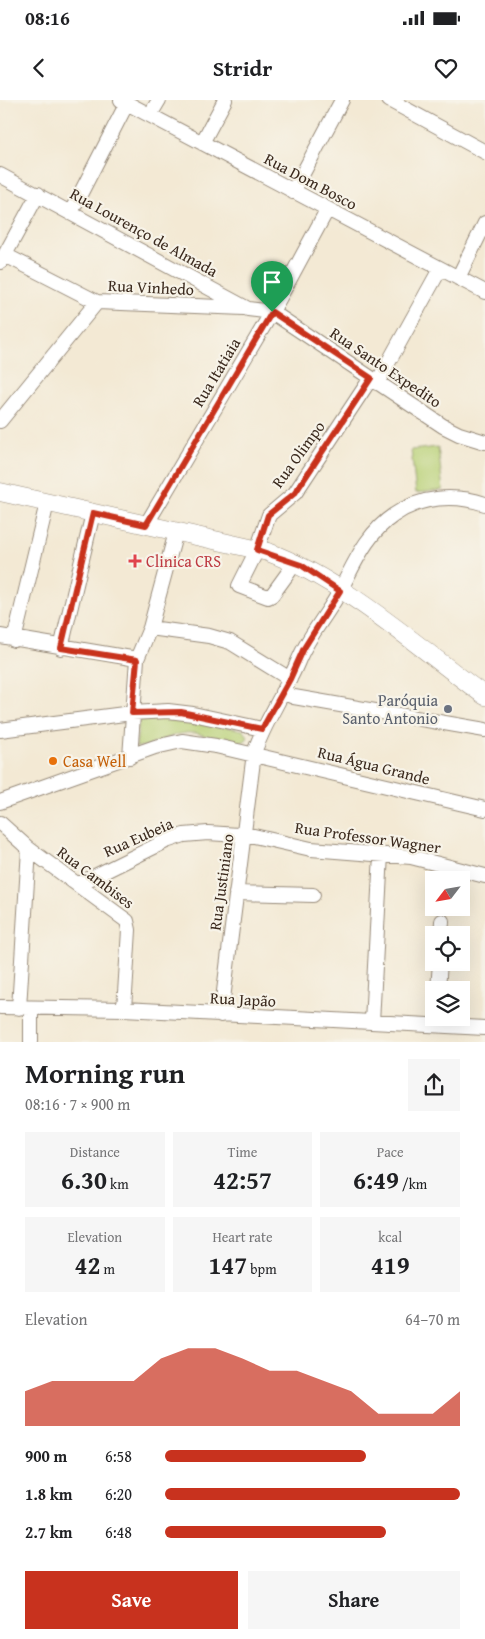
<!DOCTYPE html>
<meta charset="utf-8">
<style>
body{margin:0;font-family:"Gentium Book Plus",serif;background:#f6f6f6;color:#202124;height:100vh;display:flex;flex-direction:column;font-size:19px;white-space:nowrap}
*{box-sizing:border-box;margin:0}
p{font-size:16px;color:#757577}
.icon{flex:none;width:28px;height:28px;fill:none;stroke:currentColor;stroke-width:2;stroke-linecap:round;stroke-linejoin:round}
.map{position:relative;height:942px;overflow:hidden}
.drawer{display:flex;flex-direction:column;background:#fff;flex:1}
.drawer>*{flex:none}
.needle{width:32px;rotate:239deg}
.buttons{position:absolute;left:425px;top:771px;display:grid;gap:10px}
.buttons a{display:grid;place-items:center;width:45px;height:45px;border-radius:0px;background:#fff;box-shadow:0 5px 20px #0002;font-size:25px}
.pin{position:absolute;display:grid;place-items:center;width:42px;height:42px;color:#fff;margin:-51px -21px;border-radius:50% 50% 50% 0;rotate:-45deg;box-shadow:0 0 5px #0007}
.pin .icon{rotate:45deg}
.round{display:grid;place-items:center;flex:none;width:52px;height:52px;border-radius:0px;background:#f6f6f6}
.overview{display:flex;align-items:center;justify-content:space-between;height:85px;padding:0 25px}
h1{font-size:28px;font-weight:700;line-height:38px}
.stats{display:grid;grid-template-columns:repeat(3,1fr);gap:8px;height:85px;padding:5px 25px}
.stats div{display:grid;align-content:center;border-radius:0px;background:#f6f6f6;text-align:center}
.stats b{font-size:25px;font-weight:700}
.stats small{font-size:14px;font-weight:400}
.stats p{font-size:14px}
.chart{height:140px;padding:10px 25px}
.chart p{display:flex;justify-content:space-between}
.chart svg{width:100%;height:90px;margin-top:5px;fill:#c8321e;opacity:.7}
.button{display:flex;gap:10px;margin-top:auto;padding:10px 25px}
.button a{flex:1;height:58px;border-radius:0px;background:#c8321e;color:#fff;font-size:20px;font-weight:700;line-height:58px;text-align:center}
.button a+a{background:#f6f6f6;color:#202124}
ul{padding:0 25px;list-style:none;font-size:16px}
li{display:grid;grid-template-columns:80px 60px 1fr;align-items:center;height:38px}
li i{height:12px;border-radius:6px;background:#c8321e}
.status{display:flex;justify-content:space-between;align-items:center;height:35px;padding:0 25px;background:#fff;direction:ltr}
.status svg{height:14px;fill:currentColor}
header{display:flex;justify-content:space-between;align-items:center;height:65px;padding:0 25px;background:#fff;font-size:22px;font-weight:700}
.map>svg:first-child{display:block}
</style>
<div class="status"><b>08:16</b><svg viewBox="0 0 49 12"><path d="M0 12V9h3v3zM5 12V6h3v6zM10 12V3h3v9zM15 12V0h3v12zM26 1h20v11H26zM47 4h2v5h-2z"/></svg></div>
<header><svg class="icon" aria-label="back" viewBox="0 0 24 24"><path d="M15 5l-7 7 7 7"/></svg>Stridr<svg class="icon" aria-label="heart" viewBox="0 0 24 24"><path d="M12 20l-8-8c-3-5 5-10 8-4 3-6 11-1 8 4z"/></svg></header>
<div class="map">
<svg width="485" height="942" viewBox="0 0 485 942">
<rect width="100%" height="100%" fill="#f7f3e8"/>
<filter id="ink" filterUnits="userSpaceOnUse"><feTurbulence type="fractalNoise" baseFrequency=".02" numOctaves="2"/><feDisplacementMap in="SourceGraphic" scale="10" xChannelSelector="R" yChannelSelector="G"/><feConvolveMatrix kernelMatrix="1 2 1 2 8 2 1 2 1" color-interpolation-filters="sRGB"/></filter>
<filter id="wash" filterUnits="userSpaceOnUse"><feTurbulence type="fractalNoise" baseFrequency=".0096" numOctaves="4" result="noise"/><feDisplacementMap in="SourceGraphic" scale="20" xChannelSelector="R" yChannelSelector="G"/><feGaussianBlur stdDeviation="1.12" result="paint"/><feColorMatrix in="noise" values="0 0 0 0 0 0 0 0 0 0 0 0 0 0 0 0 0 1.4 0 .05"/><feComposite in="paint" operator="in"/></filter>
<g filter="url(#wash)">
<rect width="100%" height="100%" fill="#f3e9d4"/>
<path fill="#b7d075" stroke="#797d4a" d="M438 347 443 390 416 393 411 350Z
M170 616 243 630 248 636C245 652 207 635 195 633 173 630 156 648 136 647L139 620Z"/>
</g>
<g filter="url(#ink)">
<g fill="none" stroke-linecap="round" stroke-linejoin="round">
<g stroke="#978a79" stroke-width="16">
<path id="minor" d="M121 0 485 192
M389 0 485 52
M150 15 159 0
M202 43 225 0
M0 75 248 209 272 212 443 326 459 334 485 342
M293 92 342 0
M71 112 127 3
M5 155 97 202 244 208
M1 162 38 94
M458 178 485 123
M377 283 440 169
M0 321 97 202
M146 425 272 212 327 110
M296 462 272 495 268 497 239 486 257 450 269 415 295 393 371 278
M150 528 209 536 230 542 290 579
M0 536 137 559
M14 540 47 403
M61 548 93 413
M282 592 294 597 485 630
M0 630 132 613 168 611 193 614 262 629
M130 657 137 559 150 528 176 432
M0 702 155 647 182 641 216 646 485 709
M0 723 29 749 127 821 129 830 124 909
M79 784 166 741 184 735 208 733 254 736 311 749 411 757 485 776
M236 793 313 795
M441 835 442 821
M438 890 440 862
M0 907 124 909 485 928
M19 908 29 749
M221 915 254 653C263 626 278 604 290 578 296 568 299 557 305 547 314 530 326 515 336 498 353 468 364 435 394 415 421 396 455 394 485 404
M372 922 381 754
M31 942V908"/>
</g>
<g stroke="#978a79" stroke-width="19">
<path id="major" d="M0 392 268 452C344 480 419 548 485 596"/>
</g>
<use href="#minor" stroke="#fff" stroke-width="14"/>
<use href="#major" stroke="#fff" stroke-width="18"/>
</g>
</g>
<g fill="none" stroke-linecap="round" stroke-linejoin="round" filter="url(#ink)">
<g stroke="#fff" stroke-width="10">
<path id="route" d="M272 212 371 278 295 393 268 415 257 450 301 465 340 491 304 548 290 579 262 629 181 612 132 613 137 560 61 548 93 413 146 425Z"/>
</g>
<use href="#route" stroke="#c8321e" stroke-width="6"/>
</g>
<path fill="#e0444e" stroke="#f7f3e8" stroke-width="2" d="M132.5 453.5h5v5h5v5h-5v5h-5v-5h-5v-5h5z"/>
<circle fill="#6b7280" stroke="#f7f3e8" stroke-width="2" cx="448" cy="609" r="5"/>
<circle fill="#e8710a" stroke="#f7f3e8" stroke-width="2" cx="53" cy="661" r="5"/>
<g text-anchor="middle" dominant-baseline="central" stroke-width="4.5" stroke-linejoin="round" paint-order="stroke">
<g font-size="16" fill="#3b2a1e" stroke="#f7f3e8">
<text transform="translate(311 81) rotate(28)">Rua Dom Bosco</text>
<text transform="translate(144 132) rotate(29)">Rua Lourenço de Almada</text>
<text transform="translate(151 187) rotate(3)">Rua Vinhedo</text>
<text transform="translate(386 267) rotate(34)">Rua Santo Expedito</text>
<text transform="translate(216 272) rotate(-59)">Rua Itatiaia</text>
<text transform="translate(298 354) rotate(-54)">Rua Olimpo</text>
<text transform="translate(374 665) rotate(14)">Rua Água Grande</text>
<text transform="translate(138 737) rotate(-24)">Rua Eubeia</text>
<text transform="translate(368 737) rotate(8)">Rua Professor Wagner</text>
<text transform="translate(96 777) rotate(37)">Rua Cambises</text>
<text transform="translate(221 782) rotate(-82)">Rua Justiniano</text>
<text transform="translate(243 899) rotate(3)">Rua Japão</text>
</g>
<g font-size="16" fill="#be3a42" stroke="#f7f3e8" text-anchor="start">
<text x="146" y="461">Clinica CRS</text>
</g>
<g font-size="16" fill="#5b616d" stroke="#f7f3e8" text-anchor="end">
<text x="438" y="600">Paróquia<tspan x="438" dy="18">Santo Antonio</tspan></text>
</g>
<g font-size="16" fill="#c56008" stroke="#f7f3e8" text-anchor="start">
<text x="63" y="661">Casa Well</text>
</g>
</g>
</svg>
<div class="buttons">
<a><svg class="needle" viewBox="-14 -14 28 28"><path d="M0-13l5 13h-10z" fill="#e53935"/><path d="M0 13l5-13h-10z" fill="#757577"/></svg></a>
<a><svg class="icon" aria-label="locate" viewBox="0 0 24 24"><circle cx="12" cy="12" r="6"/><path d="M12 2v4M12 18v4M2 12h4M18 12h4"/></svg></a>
<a><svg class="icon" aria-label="layers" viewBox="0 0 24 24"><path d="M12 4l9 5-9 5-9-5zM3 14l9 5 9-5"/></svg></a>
</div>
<div class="pin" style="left:272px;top:212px;background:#1e9e55"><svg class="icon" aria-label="arrive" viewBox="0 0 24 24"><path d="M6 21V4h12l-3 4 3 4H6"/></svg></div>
</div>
<section class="drawer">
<div class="overview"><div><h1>Morning run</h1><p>08:16 · 7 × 900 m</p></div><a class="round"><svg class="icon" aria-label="share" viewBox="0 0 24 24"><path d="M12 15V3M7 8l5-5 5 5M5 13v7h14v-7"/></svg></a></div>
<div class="stats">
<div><p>Distance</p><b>6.30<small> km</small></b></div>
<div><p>Time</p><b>42:57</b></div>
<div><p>Pace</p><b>6:49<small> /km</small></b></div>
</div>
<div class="stats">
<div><p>Elevation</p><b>42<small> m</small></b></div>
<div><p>Heart rate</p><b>147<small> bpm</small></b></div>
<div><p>kcal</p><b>419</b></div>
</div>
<div class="chart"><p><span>Elevation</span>64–70 m</p>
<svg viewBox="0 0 160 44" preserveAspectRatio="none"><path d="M0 44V27L10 22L20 22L30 22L40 22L50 11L60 6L70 6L80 11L90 17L100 17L110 22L120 27L130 38L140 38L150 38L160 27V44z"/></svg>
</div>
<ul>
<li><b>900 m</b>6:58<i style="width:68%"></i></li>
<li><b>1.8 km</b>6:20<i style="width:100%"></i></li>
<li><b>2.7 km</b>6:48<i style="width:75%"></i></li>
</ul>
<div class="button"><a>Save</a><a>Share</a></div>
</section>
